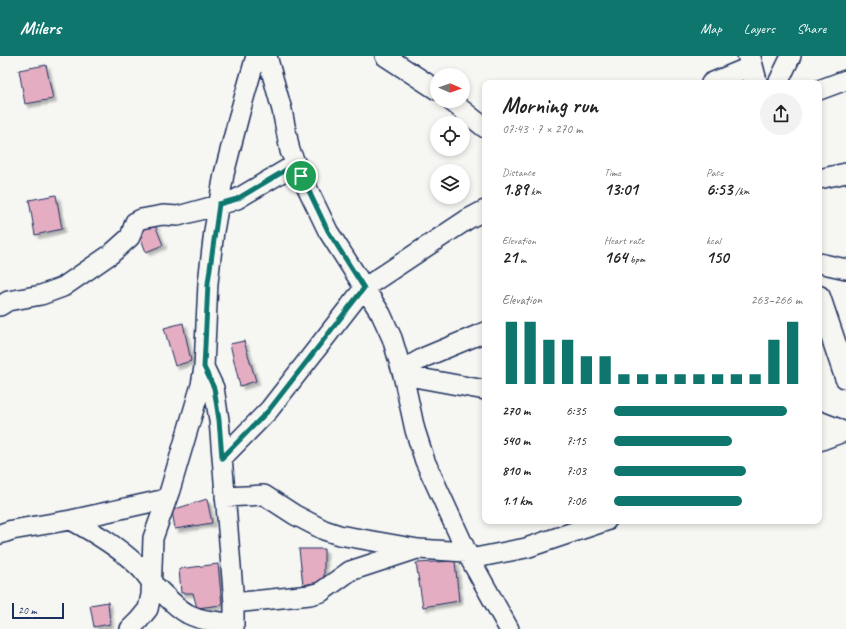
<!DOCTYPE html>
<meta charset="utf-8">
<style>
body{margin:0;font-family:Caveat,sans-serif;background:#f2f2f2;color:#222;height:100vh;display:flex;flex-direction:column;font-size:15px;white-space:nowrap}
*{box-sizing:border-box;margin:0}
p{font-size:13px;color:#767676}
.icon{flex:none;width:22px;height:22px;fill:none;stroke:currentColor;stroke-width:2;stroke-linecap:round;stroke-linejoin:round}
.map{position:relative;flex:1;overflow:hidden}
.sheet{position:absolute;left:482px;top:24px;width:340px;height:444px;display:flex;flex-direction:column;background:#fff;border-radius:8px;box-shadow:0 2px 6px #0003}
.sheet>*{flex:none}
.needle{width:26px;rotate:92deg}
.buttons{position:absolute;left:430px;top:12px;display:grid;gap:8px}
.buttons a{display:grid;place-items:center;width:40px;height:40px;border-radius:50%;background:#fff;box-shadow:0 2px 6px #0003;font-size:20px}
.scale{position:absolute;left:12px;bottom:10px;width:52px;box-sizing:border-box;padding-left:4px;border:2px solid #1b2f5e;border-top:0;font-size:11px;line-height:14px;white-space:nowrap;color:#1b2f5e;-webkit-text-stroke:3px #f6f6f2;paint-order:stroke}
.pin{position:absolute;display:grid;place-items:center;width:34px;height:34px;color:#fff;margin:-17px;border:2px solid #fff;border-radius:50%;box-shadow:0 1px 4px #0007}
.round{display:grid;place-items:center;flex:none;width:42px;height:42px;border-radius:21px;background:#f2f2f2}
.head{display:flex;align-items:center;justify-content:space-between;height:68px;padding:0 20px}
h1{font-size:22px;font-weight:800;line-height:30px}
.metrics{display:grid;grid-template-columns:repeat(3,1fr);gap:6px;height:68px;padding:4px 20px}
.metrics div{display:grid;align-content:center}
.metrics b{font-size:17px;font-weight:800}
.metrics small{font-size:11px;font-weight:400}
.metrics p{font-size:11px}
.chart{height:112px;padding:8px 20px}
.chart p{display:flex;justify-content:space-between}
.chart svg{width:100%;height:72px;margin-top:4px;stroke:#0f766e;stroke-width:6}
ul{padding:0 20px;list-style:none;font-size:13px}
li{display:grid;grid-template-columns:64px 48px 1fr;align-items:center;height:30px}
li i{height:10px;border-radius:5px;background:#0f766e}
header{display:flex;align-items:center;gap:24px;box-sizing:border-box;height:56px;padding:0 20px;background:#0f766e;color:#fff}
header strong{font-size:19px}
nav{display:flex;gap:22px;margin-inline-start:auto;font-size:14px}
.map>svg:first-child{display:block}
</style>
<header>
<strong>Milers</strong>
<nav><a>Map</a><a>Layers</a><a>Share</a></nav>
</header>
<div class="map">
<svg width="846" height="573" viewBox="0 0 846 573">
<defs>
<filter id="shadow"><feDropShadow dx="3.5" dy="3.5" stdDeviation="1" flood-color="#0004"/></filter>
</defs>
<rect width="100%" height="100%" fill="#f6f6f2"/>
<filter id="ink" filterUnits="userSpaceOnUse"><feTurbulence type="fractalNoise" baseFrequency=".025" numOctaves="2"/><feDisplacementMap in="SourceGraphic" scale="8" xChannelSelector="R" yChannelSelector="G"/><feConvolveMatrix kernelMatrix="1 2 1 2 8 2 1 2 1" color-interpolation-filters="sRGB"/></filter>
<g filter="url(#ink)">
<path fill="#e5adc2" stroke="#1b2f5e" filter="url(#shadow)" d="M46 9 53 43 25 48 19 14Z
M56 139 62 173 35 179 29 144Z
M155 169 163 189 146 196 138 175Z
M183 267 191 305 175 310 164 272Z
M244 285 256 325 240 330 230 288Z
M207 443 212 467 175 473 172 454Z
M299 493H324V525L303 529Z
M455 505 459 545 423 551 416 507Z
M218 508 222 549 197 552 193 537H181L179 513Z
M108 546 110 568 94 571 90 549Z"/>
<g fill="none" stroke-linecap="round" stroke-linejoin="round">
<g stroke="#1b2f5e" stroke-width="22">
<path id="street" d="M267 0 282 54 290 95 301 119 328 175 381 258 392 282 403 319 415 374 425 405 470 503 509 573
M385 0 437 34
M711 27 752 10
M778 27 791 0
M819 34 846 24
M451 45 485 72
M819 123 846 117
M819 207 846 213
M0 250 8 245 41 239 63 231 111 198 130 181 135 166 141 163 163 159 178 160 229 146 237 143 296 108
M204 311 214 332 219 364 234 547V573
M402 314 425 301 485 276
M403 319 485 334
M819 365 837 372 842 376
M819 385 846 375
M222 402 269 354 364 232 468 163 485 154
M225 441 264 439 295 459 324 474 339 479 418 493 466 496
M71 464C95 477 117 490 137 509 143 514 148 522 153 528 164 538 175 551 188 558 202 565 218 566 233 567
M0 478 12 474 71 464 166 443
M470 503 526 492 606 465
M234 547 310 539 321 536 350 515 414 494
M130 573 139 564 148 553 151 539 153 482 170 434 201 329 204 311 208 227 214 175 224 118 240 56 256 0"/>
</g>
<g stroke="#1b2f5e" stroke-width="25">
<path id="secondary" d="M749 0 756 27
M819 241 846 321"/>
</g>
<use href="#street" stroke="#f6f6f2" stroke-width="19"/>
<use href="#secondary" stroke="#f6f6f2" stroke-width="22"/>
</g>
</g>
<g fill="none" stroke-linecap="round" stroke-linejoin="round" filter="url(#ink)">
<g stroke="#fff" stroke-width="8">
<path id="route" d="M296 108 328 175 364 232 269 354 222 402 219 364 214 332 204 311 208 227 219 148 237 143Z"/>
</g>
<use href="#route" stroke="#0f766e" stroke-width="5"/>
</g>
</svg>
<div class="buttons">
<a><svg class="needle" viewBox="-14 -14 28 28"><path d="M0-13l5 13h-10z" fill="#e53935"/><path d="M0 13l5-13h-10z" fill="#767676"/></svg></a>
<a><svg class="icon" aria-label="locate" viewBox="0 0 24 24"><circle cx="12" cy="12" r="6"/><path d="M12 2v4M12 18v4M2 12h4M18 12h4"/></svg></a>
<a><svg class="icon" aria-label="layers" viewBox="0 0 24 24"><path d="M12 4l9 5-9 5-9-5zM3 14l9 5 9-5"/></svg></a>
</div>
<div class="scale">20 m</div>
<div class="pin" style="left:301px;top:120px;background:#1e9e55"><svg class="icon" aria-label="arrive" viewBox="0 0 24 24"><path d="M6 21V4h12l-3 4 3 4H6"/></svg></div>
<section class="sheet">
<div class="head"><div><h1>Morning run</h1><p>07:43 · 7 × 270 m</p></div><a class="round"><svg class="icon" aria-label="share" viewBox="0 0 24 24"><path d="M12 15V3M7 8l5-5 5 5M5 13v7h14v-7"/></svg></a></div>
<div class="metrics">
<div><p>Distance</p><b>1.89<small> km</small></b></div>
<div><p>Time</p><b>13:01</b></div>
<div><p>Pace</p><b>6:53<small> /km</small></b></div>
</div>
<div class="metrics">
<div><p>Elevation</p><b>21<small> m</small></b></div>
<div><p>Heart rate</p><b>164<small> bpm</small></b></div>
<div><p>kcal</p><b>150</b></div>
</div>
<div class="chart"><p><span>Elevation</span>263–266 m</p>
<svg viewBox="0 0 160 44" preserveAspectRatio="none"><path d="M5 44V6M15 44V6M25 44V17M35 44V17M45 44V27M55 44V27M65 44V38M75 44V38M85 44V38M95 44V38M105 44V38M115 44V38M125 44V38M135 44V38M145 44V17M155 44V6"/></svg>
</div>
<ul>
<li><b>270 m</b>6:35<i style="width:92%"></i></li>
<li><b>540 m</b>7:15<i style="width:63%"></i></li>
<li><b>810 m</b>7:03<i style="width:70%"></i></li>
<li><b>1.1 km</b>7:06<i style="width:68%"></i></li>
</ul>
</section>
</div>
